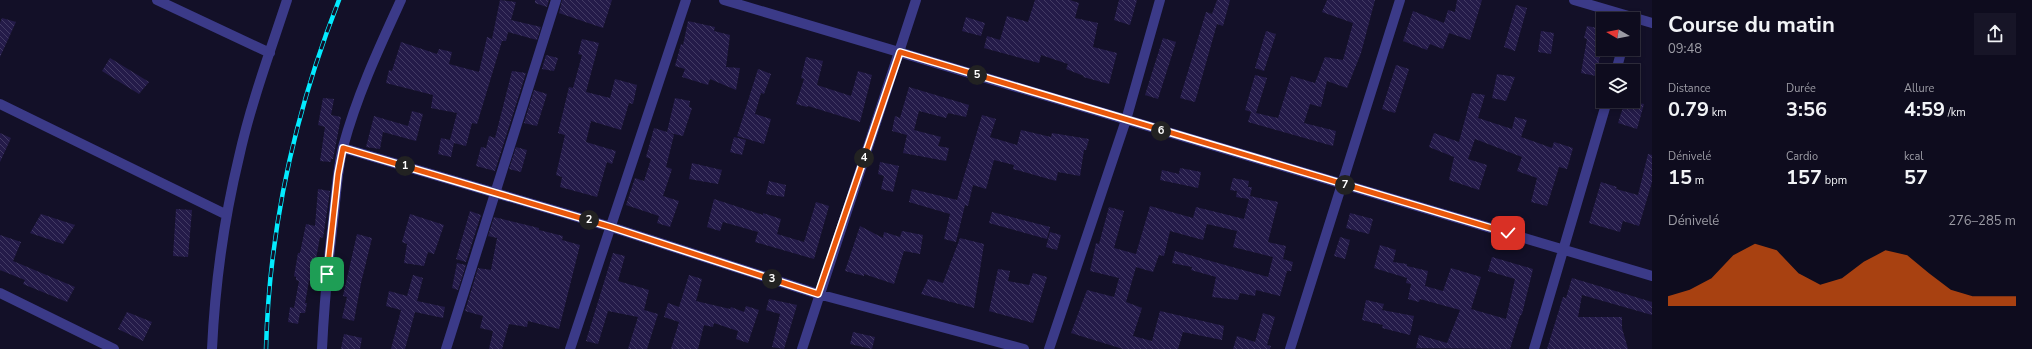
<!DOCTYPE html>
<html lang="fr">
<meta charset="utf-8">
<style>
body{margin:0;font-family:"Nunito Sans",sans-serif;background:#171527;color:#f1f3f6;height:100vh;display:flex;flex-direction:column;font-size:15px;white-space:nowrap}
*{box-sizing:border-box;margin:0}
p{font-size:13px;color:#9b9ba4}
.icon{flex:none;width:22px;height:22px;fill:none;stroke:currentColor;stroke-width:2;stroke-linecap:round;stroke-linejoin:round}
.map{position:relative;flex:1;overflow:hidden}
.details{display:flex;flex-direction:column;background:#0e0c1e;width:380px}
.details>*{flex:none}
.needle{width:26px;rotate:279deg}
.buttons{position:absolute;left:1596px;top:12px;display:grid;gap:8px}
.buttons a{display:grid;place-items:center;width:44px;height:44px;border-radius:0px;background:#0e0c1e;box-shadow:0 2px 6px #0003,0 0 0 1px #2e2c3c;font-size:20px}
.pin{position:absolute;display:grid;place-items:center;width:34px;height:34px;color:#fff;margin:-17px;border-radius:8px;box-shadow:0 2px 6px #0006}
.km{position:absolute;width:20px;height:20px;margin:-10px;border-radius:50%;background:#222;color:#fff;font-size:11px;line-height:20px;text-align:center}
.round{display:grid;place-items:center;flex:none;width:42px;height:42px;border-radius:0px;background:#171527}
.summary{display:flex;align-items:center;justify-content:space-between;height:68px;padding:0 16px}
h1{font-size:22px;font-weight:700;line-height:30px}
.metrics{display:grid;grid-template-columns:repeat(3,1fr);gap:6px;height:68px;padding:4px 16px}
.metrics div{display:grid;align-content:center}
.metrics b{font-size:20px;font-weight:700}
.metrics small{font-size:11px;font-weight:400}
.metrics p{font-size:11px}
.chart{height:112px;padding:8px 16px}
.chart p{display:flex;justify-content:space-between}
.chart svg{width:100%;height:72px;margin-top:4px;fill:#ea580c;opacity:.7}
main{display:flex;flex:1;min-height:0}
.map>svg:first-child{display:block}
</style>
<main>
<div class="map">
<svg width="1652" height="349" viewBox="0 0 1652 349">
<defs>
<pattern id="building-back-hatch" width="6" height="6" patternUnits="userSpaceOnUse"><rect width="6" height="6" fill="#241b49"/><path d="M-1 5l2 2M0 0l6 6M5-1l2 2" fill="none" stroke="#433b64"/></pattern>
</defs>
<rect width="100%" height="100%" fill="#131028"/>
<path fill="url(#building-back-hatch)" d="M500 0 516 2 511 20 541 27 537 40 508 32 506 41H502L477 124 472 123 466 146 454 143 451 157 438 154 441 138 450 140 457 113 431 108 433 95 386 83 389 70 392 71 401 42 437 54 439 49 452 52 449 64 479 72 487 37 492 39Z
M535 0H549L547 7 535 3Z
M562 0H612L603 28 559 13Z
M1035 0H1070L1079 3 1075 18 1098 23 1093 47 1117 53 1109 84 1083 77 1084 76 1066 69 1068 64 1041 55 1039 63 984 48 987 36 1000 40 1007 16 1028 22Z
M1119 0H1137L1130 25 1114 20Z
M1217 0H1230L1223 26 1217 24 1195 102 1180 98 1206 12 1212 14Z
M1327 0H1375L1361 53 1347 88 1327 81 1321 107 1310 104 1304 123 1336 131 1333 146 1248 122 1251 112 1255 113 1245 110 1255 75 1267 78 1256 113 1278 118 1291 76 1315 83 1325 57 1343 60 1353 23 1322 12Z
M1457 0H1482L1470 40 1449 33 1443 49 1430 44 1427 50 1403 41 1413 11 1444 23 1448 10 1455 12Z
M1516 5 1527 8 1515 51 1504 47Z
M966 17 985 23 981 36 962 31Z
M2 18 16 22 0 57V23Z
M688 21 715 27 714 31 730 35 726 67 740 68 736 90 710 79 708 85 682 77 685 69 675 66 681 44 683 45Z
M1587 26 1603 29V41L1596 76 1581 73 1587 39 1584 38Z
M1266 31 1276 34 1264 71 1255 68Z
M1541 31 1554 33 1551 54 1538 52Z
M1163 38 1176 42 1158 99 1145 95Z
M582 39 599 43 586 92 610 98 615 79 637 85 633 104 629 103 621 130 591 121 586 142 616 151 612 164 607 162 597 197 560 187 562 177 556 175 565 135 558 133 569 87 573 88 582 55 578 54Z
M546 55 558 58 554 71 542 69Z
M806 57 823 61 817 85 851 96 858 71 872 75 860 122 808 106 807 107 796 104 804 79 801 78Z
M110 58 149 82 139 94 102 71Z
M1396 65 1409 69 1395 113 1382 109Z
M758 69 771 74 764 94 761 93 755 114 771 119 764 144 737 136Z
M512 71 526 73 495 171 476 166 481 147 486 148 489 136 495 138Z
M1497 74 1515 77 1506 101 1492 98Z
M909 87 969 105 966 117 948 113 946 118 919 111 914 130 941 137 938 146 949 148 946 161 903 153 907 135 892 131 895 116 900 118Z
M534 90 547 94 537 126 524 123Z
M1472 93 1485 95 1478 118 1512 129 1515 117 1527 120 1521 137 1552 148 1554 142 1573 148 1567 169 1559 167 1547 206 1531 202 1537 178 1517 171 1522 157 1475 139 1468 159 1487 165 1479 190 1449 180 1454 157 1429 147 1434 133 1459 142Z
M323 98 334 99 331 115 341 117 333 159H331V162L320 161 325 127 318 125Z
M675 98 690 101 689 107 692 108 683 136 670 133 674 135 666 167 672 169 663 196 679 201 670 227 657 223 659 216 626 205 635 178 644 181 651 159 646 157 654 128 667 132Z
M1625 101 1644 104 1637 129 1618 123Z
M412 111 423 114 416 141 383 132 380 149 366 147 374 116 408 126Z
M982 115 996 119 990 137 1017 145 1021 130 1051 137 1052 133 1089 139 1086 150H1084L1080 176 1058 172 1056 181 1013 169 1014 165 994 160 986 189 973 185 968 206 965 205 956 242 944 239 950 214 909 202 912 189 957 200Z
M0 133 11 138 0 162Z
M734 137 746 140 742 155 730 152Z
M516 147 527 150 521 172 509 169Z
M1648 154 1652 155V182L1639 226 1623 221 1620 232 1589 223 1601 182 1617 187 1616 189 1638 195Z
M880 162 899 166 893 192 881 189 884 176 878 174Z
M692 163 722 170 718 184 689 179Z
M1180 168 1201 172 1198 188 1160 180 1162 170 1179 174Z
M1233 178 1249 181 1248 187H1252L1250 196 1278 202 1268 242 1286 246 1283 259 1293 262 1291 271H1287L1280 296 1256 290 1255 296 1240 293 1238 300 1212 297 1216 277 1191 270 1192 267 1172 263 1175 251 1268 277 1273 257 1233 247 1237 231 1207 224 1203 240 1170 231 1164 256 1159 255 1153 272 1136 267 1126 302 1142 308 1133 336 1152 341 1160 311 1224 326 1222 340 1183 332 1178 349H1123L1071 333 1087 290 1114 297 1119 278 1090 271 1096 243 1099 244 1109 207 1124 211 1114 248 1136 254 1150 206 1193 218 1196 207 1244 219 1249 199 1236 197 1237 191 1230 190Z
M769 181 786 185 784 197 766 194Z
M318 189 330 191 323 238 320 237 316 259H322L320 282 309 281 305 303H307L305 313H300L298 324 288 322 290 307 294 308 299 281 296 280V277L294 276 298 253H300L306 224 315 226Z
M714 199 763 215V213L781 219 777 234 804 242 816 202 829 206 814 259 755 242 758 232 723 222 720 231 707 227Z
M176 209 192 210 188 257 173 256Z
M470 211 481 215 466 262 456 259Z
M992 212 1050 227 1047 239 989 223Z
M1350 213 1373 219 1369 234 1346 228Z
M41 214 75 225 63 244 30 233Z
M410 214 444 225 434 254 428 252 424 266 404 263 407 244 402 242Z
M494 217 539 228V230L563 236 562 240 580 245 559 329 528 321 527 327 509 324 502 349H489L493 331 480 328 483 316 465 311 478 268 491 270 497 238 488 236Z
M860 226 883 238 884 232 900 237 902 231 923 235 920 254 904 251 894 284 864 274V276L845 271Z
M1050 232 1061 235 1057 250 1046 247Z
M357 234 372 238 361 283 354 321 342 318 347 297 343 296Z
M0 235 21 242 13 261 75 287 67 302 23 284 25 280 0 270Z
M1340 237 1350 240 1345 259 1334 256Z
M960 238 984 244 974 308 921 294 928 279 943 283Z
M1380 245 1396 250 1393 262 1407 264V266L1428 271 1425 286 1443 291 1451 268 1481 277 1471 309 1506 319 1515 279 1488 271 1492 257 1533 269 1522 314 1520 316 1510 349 1416 348 1419 335 1447 343 1460 310 1420 299 1419 302 1408 299 1411 284 1406 283 1407 278 1374 268Z
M613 253 625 256 618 281 649 290 644 310 658 314 647 349H628L638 317 608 311 598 344 586 341Z
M457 263 466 265 458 290 452 288Z
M998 269 1010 271 1008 281 1029 285 1033 273 1047 277 1033 323 989 311Z
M413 275 423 278 417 301 445 307 443 318 415 312 405 349H391L401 310 386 306 389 291 407 296Z
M689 275 702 279 696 301 730 309 731 307 744 312 746 306 759 310 748 343 736 339 738 331 714 323 713 327 704 325 698 349H671L679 322 664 317 668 303 679 307Z
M1572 278 1652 302V315L1582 295 1578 317H1622V328L1628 349H1547L1563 297 1566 298Z
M769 299 797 305 784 349 772 347 780 314 766 310Z
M1366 300 1384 304 1382 310 1414 316 1410 335 1382 328 1383 325 1362 320Z
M127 312 152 322 143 341 118 329Z
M1263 313 1275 317 1267 345 1271 346 1270 349H1233L1237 336 1255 342Z
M853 332 875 337 872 349 850 344Z
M344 334 362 338 360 349H341Z"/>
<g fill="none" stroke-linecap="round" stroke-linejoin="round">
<path stroke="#3b3a88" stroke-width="10" d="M157 0 270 53
M724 0 1652 276
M1574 0 1652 23
M1616 71 1622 49
M0 104 227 215
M343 148 611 227 818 294 1024 349
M0 293 114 349
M212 349C215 285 224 219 239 157 251 103 270 52 287 0
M322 349C324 306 328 264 333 222 336 197 337 171 343 147 357 95 379 48 401 0
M446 349 556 0
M570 349 686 0
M802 349 916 0
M1049 349 1126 120 1160 0
M1290 349 1400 0
M1534 349 1607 101"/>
<g stroke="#03ebff" stroke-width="4.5">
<path id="rail" d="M266 349C269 229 295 112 339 0"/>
</g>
<use href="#rail" stroke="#131028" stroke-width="3" stroke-dasharray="9" stroke-linecap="butt"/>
</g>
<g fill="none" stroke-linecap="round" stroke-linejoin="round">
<g stroke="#fff" stroke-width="8">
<path id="route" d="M327 274 338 174 343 148 611 227 818 294 900 52 1508 233"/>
</g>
<use href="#route" stroke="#ea580c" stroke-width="5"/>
</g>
</svg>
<div class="buttons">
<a><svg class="needle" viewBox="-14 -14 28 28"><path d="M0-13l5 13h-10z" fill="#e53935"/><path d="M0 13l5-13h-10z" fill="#9b9ba4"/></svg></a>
<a><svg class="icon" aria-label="layers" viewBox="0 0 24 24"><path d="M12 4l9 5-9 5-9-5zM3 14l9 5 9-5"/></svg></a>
</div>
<div class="pin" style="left:327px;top:274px;background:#1e9e55"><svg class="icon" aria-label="arrive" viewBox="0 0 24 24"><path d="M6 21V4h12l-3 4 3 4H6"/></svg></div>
<div class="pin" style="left:1508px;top:233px;background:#d93025"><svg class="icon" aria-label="check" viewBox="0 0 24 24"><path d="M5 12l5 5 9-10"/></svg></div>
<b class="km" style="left:405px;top:166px">1</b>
<b class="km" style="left:589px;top:220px">2</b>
<b class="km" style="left:772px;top:279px">3</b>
<b class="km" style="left:864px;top:158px">4</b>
<b class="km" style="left:977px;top:75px">5</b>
<b class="km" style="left:1161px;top:131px">6</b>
<b class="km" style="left:1345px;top:185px">7</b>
</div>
<section class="details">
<div class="summary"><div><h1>Course du matin</h1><p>09:48</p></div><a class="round"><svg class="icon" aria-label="share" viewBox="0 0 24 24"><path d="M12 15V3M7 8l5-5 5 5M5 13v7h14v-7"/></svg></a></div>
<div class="metrics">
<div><p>Distance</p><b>0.79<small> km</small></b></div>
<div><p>Durée</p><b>3:56</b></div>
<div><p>Allure</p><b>4:59<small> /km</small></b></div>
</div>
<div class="metrics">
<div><p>Dénivelé</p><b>15<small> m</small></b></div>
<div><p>Cardio</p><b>157<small> bpm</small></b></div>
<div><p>kcal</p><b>57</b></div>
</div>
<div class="chart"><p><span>Dénivelé</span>276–285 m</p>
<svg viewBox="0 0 160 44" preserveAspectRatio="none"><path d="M0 44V38L10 34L20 27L30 13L40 6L50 10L60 24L70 31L80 27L90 17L100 10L110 13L120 24L130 34L140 38L150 38L160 38V44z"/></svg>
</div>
</section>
</main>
